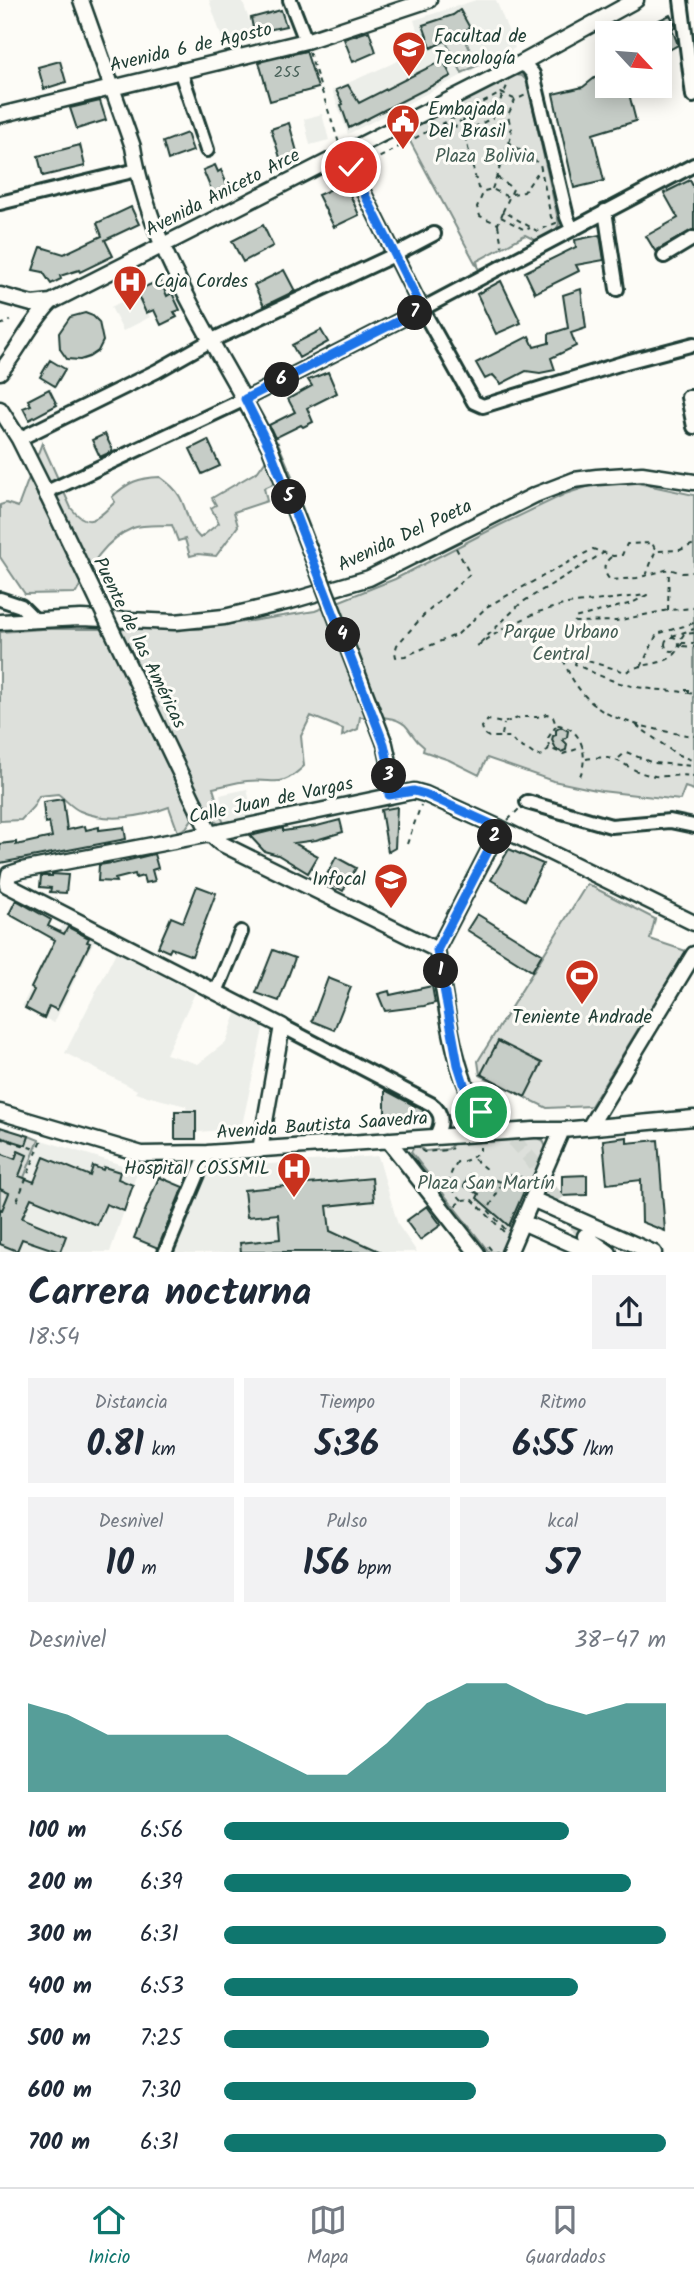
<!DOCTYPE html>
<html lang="es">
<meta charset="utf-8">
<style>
body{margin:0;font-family:Kalam,sans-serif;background:#f2f2f3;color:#1f2937;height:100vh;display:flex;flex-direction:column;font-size:26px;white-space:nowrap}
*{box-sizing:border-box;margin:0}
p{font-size:23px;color:#747a83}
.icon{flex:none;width:38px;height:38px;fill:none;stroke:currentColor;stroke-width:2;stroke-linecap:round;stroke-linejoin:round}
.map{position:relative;height:1252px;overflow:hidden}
.panel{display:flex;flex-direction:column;background:#fff;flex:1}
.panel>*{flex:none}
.needle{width:46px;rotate:116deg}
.controls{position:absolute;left:595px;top:21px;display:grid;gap:14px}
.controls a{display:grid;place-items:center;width:77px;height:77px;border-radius:0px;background:#fff;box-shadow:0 4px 18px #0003;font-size:35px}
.pin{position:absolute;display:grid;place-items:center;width:60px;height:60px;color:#fff;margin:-30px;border:4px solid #fff;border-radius:50%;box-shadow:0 2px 7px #0007}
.km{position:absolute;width:35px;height:35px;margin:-18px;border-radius:50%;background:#222;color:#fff;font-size:19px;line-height:35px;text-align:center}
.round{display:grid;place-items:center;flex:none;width:74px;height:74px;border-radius:0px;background:#f2f2f3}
.overview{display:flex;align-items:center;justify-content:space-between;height:119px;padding:0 28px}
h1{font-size:38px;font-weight:700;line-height:52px}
.figures{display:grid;grid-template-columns:repeat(3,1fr);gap:10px;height:119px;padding:7px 28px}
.figures div{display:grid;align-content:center;border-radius:0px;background:#f2f2f3;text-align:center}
.figures b{font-size:35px;font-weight:700}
.figures small{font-size:19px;font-weight:400}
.figures p{font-size:19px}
.chart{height:196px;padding:14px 28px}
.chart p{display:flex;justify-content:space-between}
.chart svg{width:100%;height:126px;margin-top:7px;fill:#0f766e;opacity:.7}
ul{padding:0 28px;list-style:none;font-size:23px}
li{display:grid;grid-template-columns:112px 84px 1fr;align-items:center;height:52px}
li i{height:18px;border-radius:9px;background:#0f766e}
.dock{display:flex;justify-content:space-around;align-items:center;height:98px;border-top:2px solid #e0e1e3;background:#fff;font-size:19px;color:#747a83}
.dock a{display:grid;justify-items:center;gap:4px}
.dock .selected{color:#0f766e}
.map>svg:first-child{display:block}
</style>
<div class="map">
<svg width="694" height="1253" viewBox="0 0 694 1253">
<rect width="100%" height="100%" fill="#fdfcf7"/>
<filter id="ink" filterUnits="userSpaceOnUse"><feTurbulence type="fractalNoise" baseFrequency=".0143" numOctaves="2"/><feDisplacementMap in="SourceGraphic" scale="14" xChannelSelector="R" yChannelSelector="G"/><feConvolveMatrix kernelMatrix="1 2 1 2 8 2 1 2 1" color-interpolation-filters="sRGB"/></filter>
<g filter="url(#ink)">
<path fill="#eceee9" d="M209 0H242L254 34 224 44Z
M476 0H496L515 48 348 134 332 90 423 50 414 20Z
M322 114 329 140 310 145 304 119Z
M138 293 150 317 123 331 111 307Z
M247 789 255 823 225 828 220 795Z
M65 920 96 937 54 1023 22 1006Z
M116 952 195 993 166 1054 198 1064 226 1042 237 1011 261 1023 263 1029 242 1125 239 1128 190 1133 186 1106 135 1093 137 1090 65 1053Z
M0 1127 138 1170 110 1252 0 1253Z
M378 1156 398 1225 417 1252 174 1253 208 1174 214 1168Z"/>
<path fill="#dde0db" stroke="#7e8e88" stroke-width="2" d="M462 34 478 65 462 73 446 42Z
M515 75 522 76 527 81 559 224 556 230 537 241 525 235 477 261 479 270 405 132Z
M42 443 71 508C89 531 99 517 115 502L112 497C128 482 138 478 160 477 168 483 175 488 180 497 188 512 187 525 200 538L219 523 211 508 216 505 212 498 258 471 278 443 292 476 264 488 267 501 234 512 238 526 216 556 198 554 190 556 185 539 178 541 172 525C161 526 144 524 133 528 104 540 90 567 76 593L25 594 0 557V505L6 503 18 507Z
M633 482 694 495V790L685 787 680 800 601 791 553 781 487 758 479 775 449 760 423 751 424 747C412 738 413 733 405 725 394 715 374 717 360 717L358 729 342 736 343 729 311 716 301 736 304 766C279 790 277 778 247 781 236 782 224 786 213 788L225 828 210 818 192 780 183 795 192 819 186 828 178 832 169 807C143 817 107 823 80 811 72 808 65 799 58 794L39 796 33 807 21 820 0 821V632L42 629H198L315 611 395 579 500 525 565 494 593 485Z
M587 884 655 919 650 939 686 951 591 1106 547 1108 480 1075 478 1061Z
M29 1136 39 1140 15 1200 2 1210 0 1209V1137L26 1145Z
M537 1138 543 1140 547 1150 501 1253 489 1252 411 1152 414 1147H419L425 1151 448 1149 453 1144Z"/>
<path fill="#c6cdc7" stroke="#1f3d34" stroke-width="2" d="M281 10 286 26 254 33 251 18Z
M460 10 470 28 431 48 423 25 453 15Z
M670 15 675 24 676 27 672 29 678 45 660 55V33H649L646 26Z
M369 31 376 52 353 62 344 39Z
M306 51 318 88 270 101 259 62Z
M443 60 451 76 349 128 341 105 343 104 336 90 348 85 359 103Z
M60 61 66 82 44 89 38 67Z
M607 68V86H627L636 121 593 134 604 181 574 188 553 94 583 87Z
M100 101 106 120 77 129 70 108Z
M289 123 299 159 282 164 271 129Z
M187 133 193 151 168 160 163 142Z
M80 145 85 166 43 176 38 156Z
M215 165 218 172 221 170 228 187 213 194 203 170Z
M690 180 694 188V229L655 251 646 236 678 218 664 193Z
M345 183 359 215 334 227 318 195Z
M131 207 139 224 105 240 113 256 80 272 79 270 60 276 61 279 51 284 43 272 33 270 41 247 64 254 102 236 97 223Z
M263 225 273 246 243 262 232 241Z
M600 235 604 260 576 265 579 271 535 293 525 272 576 247 575 240Z
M284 270 295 291 264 306 254 285Z
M160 280 167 296 172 293 180 310 174 312 177 317 161 325 154 310 146 313 136 291Z
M501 281 521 323 496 334 477 294Z
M581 289 586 328 571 333 576 346 551 358 555 370 540 373 526 371 501 384 493 375 485 379 476 363 529 336 534 347 549 343V334L568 328 563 295Z
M85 313 93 316 99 322 103 341 98 351 89 357 80 360 67 359 60 349 59 333 70 317Z
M321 330 328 342 299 358 292 345Z
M50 360 65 369 55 386 40 377Z
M328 372 337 393 307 408 313 422 303 427 301 425 275 438 269 425 295 412 288 399 312 386 308 380Z
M49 389 57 405 29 420 23 408 31 405 28 400Z
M105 434 113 451 100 457 92 440Z
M208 440 220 466 202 474 190 449Z
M561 727 568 731 567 737 563 740 567 744 566 750 561 752 556 749 552 740 553 736 556 735V730Z
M63 799 67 830 85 826 86 830 99 827V830L124 827 126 839 0 863V844L16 842V845L52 837 49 822 45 823 43 802Z
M397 807 395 848 388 852 381 810Z
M340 820 343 832 316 840 294 843 318 856 308 873 278 855 264 851 250 836 283 828V831L317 826Z
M509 849 543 864 525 900 491 880Z
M154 854 158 868 152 870 155 881 145 883 143 876 136 878 135 874 115 879 116 882 98 881 99 865 112 863 113 864Z
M336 857 356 868 343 891 324 880Z
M52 874 68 875 66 893 50 892 51 888 40 887 41 876H52Z
M197 886 216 893 192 956 171 948 169 952 158 947 171 917 183 922Z
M16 900 51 920 48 926 64 934 68 927 89 938 87 942 90 943 57 1010 49 1006 44 1018 25 1008 34 990 31 988 55 940 9 914Z
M477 914 542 954 532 971 467 930Z
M273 950 295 958 279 1001 256 993Z
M328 978 351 987 334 1030 312 1021Z
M432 986 435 1003 424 1006 385 1011 378 994 389 991 390 995Z
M498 1041 542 1063 525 1097 481 1074Z
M385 1090 423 1110V1118L407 1122H385Z
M175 1111H196V1139H175Z
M0 1127 29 1136 26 1145 0 1137Z
M627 1137V1143L658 1140 665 1231 642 1222 641 1180 607 1184 603 1140Z
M18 1151 27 1155 19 1176 34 1182 44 1157 90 1176 93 1166 103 1170 104 1167 120 1172 118 1179 133 1185 124 1211 106 1204 97 1225 31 1198 22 1218 66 1236 60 1252 22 1239 17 1251 0 1244V1209L2 1210 9 1193 0 1189V1153L15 1159Z
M470 1174 486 1182 488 1178 525 1189 509 1226 477 1198 479 1194 464 1186Z
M587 1175V1195L562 1196V1176Z
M159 1177 183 1187 158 1248 134 1238Z
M372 1178 374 1201 327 1206 330 1231 345 1238 346 1236 381 1252H241L240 1243 280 1239 278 1214 247 1217 244 1190Z
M427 1206 441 1225 420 1240 406 1221Z"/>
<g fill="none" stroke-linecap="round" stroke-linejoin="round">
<path stroke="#d1d6d0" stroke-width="14" stroke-dasharray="14 7" stroke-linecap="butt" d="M481 1112 516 1142 533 1162 551 1191 585 1236"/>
<g stroke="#1f3d34" stroke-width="18">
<path id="minor" d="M290 0 306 41
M681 0 693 96
M519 64 527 67 533 74 567 217 572 229
M180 70 207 150
M344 153 422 309 474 402 483 406 626 362 694 344
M0 203 137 170
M605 211 617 289
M664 256 694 238
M694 397H688L694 427
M19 439 157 371 210 341 394 255 434 234
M45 493 245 399 422 309 694 165
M0 599 21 606 35 620
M527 802 611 826 670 821 694 826
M437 950 500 828
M216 992 241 932
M282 1026 431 1104C443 1113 443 1124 435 1137
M165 1253 207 1153"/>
</g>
<g stroke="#1f3d34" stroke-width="19">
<path id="major" d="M81 0 133 147C151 258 221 350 270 448
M0 115 306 41 429 0
M0 295 32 304 51 302
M0 372C19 350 30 323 51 302L516 66 636 0
M0 409 19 439 48 497
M0 622 81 618 175 622 224 617 291 601 369 578 535 495 574 480 597 477 642 474 694 482
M385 744 389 762V795
M195 804 210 834 220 843 437 950C445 994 453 1079 481 1112
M0 1112 142 1154 207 1153 534 1130H562L694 1118
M590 1126 694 954
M388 1140 477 1253
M260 1150 282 1026 7 885 9 874 22 870 210 834 414 791 425 794 500 828 694 923
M532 1199 654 1253
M522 1222 592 1253
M585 1236 609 1253
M509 1253 562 1130"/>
</g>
<path stroke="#1f3d34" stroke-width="2" stroke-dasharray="5 5" stroke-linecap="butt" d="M309 52 339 143
M463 122 467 111 501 93 514 99
M442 124 463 128 478 188 484 191
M465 132 492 118 508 84
M504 156 519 151
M362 167 452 118 463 123
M497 177 513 189 503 211 537 231 556 223 551 217 540 164 508 142
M492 189 512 134 508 115 515 100 526 95
M512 194 524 192 540 169
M503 212 498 224 480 216 477 207 484 191 492 189 508 197
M501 217 525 230 530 228
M498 225 502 246
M0 325 10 321
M456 548 470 574 423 616 397 645 395 652 396 657 405 656 458 634 488 606 593 549 613 556 622 555 627 544 652 543 656 551 680 550 694 544
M605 552 521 603 477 646 503 629 538 612 567 604 647 595 632 603 574 618 575 622 616 621 668 610 694 608
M611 557C602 564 603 572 610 580L637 578 669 569 682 573 694 572
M646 576 655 552
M668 610 669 570
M694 633 684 634 680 640 682 643H694
M672 636 694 629
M665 644a7 7 0 1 1 14 0a7 7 0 1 1-14 0Z
M682 643C672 669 645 660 626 672L577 658 575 664C598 675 618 685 644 688 661 691 677 690 694 694
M683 646 694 647
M576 657 566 652 563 656C567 677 586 701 604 712 626 724 669 733 694 736
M641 667 657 634 694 623
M685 690H694
M636 725 676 754 694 761
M502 735 504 724
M549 748 548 738 556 726
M619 758 626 752 653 763 694 766
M586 759C623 752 624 772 655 776 668 777 680 774 694 776
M580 776C589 756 582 726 556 725L553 717 547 714 537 717H521L503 723 488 720 482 727 484 734 489 737H510L517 745 528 750 536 756 544 755 549 748 563 754 583 747
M508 820 519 809
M407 844 421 805
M0 1138 38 1150
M421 1150 424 1152 449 1150 452 1148
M474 1159 487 1170
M507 1175 527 1178
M462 1200C446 1183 446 1182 457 1162 469 1161 473 1158 480 1150V1147
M17 1201 43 1137
M455 1206 462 1200 472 1199 504 1232
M505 1229 488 1210 504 1180 523 1185
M488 1246 493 1252H497"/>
<use href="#minor" stroke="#fdfcf7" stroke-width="12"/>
<use href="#major" stroke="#fdfcf7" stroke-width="14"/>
<g stroke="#1f3d34" stroke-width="19" stroke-linecap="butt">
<path id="major-bridge" d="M270 448 385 744
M48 497 195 804"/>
</g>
<use href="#major-bridge" stroke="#fdfcf7" stroke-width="14"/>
</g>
</g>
<g fill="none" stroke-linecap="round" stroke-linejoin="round" filter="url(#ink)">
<g stroke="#fff" stroke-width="14">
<path id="route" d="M351 167 422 309 245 399 270 449 384 744 388 762 389 795 414 791 425 794 500 828 437 950 458 1065 466 1090 481 1112"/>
</g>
<use href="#route" stroke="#1a73e8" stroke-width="9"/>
</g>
<defs>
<g id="university-pin" transform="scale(1.75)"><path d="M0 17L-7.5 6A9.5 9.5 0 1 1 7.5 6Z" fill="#c8321e" stroke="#fdfcf7"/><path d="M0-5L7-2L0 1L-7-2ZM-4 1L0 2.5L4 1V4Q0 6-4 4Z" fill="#fff"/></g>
<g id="civic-pin" transform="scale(1.75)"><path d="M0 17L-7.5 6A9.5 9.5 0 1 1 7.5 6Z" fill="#c8321e" stroke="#fdfcf7"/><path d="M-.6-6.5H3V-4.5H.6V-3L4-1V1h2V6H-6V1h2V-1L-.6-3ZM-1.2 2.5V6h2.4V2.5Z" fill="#fff"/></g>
<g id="hospital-pin" transform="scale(1.75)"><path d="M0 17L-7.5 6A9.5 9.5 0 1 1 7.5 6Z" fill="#c8321e" stroke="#fdfcf7"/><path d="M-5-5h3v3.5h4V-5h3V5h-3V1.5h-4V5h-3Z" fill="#fff"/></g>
<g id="stadium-pin" transform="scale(1.75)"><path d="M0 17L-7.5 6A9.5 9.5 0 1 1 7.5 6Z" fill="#c8321e" stroke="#fdfcf7"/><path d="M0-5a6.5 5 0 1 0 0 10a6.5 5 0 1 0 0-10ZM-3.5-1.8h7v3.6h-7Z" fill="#fff"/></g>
</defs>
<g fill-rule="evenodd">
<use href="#university-pin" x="409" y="48"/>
<use href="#civic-pin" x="403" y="121"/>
<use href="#hospital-pin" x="130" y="282"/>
<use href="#university-pin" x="391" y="880"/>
<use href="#stadium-pin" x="582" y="976"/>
<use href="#hospital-pin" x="294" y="1169"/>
</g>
<g text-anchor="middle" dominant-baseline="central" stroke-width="6" stroke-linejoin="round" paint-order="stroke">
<g font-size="16" fill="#496159">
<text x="287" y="72">255</text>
</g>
<g font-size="19" fill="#1f3d34" stroke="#fdfcf7" text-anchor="start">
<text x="434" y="37">Facultad de<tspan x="434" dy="22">Tecnología</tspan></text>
<text x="428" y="110">Embajada<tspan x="428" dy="22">Del Brasil</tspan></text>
<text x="154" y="282">Caja Cordes</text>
<text x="366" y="880" text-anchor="end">Infocal</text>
<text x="582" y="1018" text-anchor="middle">Teniente Andrade</text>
<text x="270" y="1169" text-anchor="end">Hospital COSSMIL</text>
</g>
<g font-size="19" fill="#1f3d34" stroke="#fdfcf7">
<text transform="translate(191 48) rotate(-13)">Avenida 6 de Agosto</text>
<text transform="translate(223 193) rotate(-27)">Avenida Aniceto Arce</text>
<text transform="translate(405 536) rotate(-25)">Avenida Del Poeta</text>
<text transform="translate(139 643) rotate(64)">Puente de las Américas</text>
<text transform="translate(271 801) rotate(-12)">Calle Juan de Vargas</text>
<text transform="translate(322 1126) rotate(-4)">Avenida Bautista Saavedra</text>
</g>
<g font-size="19" fill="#455e55" stroke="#fdfcf7">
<text x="485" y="157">Plaza Bolivia</text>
<text x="561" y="633">Parque Urbano<tspan x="561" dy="22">Central</tspan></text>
<text x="486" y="1184">Plaza San Martín</text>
</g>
</g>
</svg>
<div class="controls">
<a><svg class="needle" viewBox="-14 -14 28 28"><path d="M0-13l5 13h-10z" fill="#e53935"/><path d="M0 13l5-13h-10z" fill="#747a83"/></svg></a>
</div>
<div class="pin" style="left:481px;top:1112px;background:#1e9e55"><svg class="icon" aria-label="arrive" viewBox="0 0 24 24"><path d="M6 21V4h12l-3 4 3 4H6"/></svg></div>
<div class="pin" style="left:351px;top:167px;background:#d93025"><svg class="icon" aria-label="check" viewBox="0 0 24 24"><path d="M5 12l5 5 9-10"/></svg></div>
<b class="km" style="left:441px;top:971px">1</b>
<b class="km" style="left:495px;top:837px">2</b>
<b class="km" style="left:389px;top:776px">3</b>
<b class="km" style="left:343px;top:635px">4</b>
<b class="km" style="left:289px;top:497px">5</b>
<b class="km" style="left:282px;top:380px">6</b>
<b class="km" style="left:415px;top:313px">7</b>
</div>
<section class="panel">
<div class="overview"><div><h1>Carrera nocturna</h1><p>18:54</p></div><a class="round"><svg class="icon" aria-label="share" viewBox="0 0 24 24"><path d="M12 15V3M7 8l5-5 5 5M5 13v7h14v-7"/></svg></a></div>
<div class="figures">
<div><p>Distancia</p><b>0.81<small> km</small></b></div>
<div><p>Tiempo</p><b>5:36</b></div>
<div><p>Ritmo</p><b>6:55<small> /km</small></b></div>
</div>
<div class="figures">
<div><p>Desnivel</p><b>10<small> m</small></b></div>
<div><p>Pulso</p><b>156<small> bpm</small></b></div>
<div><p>kcal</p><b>57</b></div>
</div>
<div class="chart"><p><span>Desnivel</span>38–47 m</p>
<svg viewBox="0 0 160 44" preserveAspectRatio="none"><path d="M0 44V13L10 17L20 24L30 24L40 24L50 24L60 31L70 38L80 38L90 27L100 13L110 6L120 6L130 13L140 17L150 13L160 13V44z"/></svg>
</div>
<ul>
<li><b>100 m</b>6:56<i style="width:78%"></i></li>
<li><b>200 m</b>6:39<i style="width:92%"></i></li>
<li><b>300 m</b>6:31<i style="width:100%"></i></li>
<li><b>400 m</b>6:53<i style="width:80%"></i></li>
<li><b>500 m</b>7:25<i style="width:60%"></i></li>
<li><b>600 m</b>7:30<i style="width:57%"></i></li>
<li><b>700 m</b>6:31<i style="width:100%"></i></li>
</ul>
</section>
<nav class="dock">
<a class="selected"><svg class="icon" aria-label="home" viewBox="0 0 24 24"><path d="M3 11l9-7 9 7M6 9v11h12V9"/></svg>Inicio</a>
<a><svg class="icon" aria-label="map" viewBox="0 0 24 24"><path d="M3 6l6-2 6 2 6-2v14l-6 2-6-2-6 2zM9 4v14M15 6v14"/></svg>Mapa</a>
<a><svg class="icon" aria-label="saved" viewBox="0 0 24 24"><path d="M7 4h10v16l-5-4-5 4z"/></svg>Guardados</a>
</nav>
